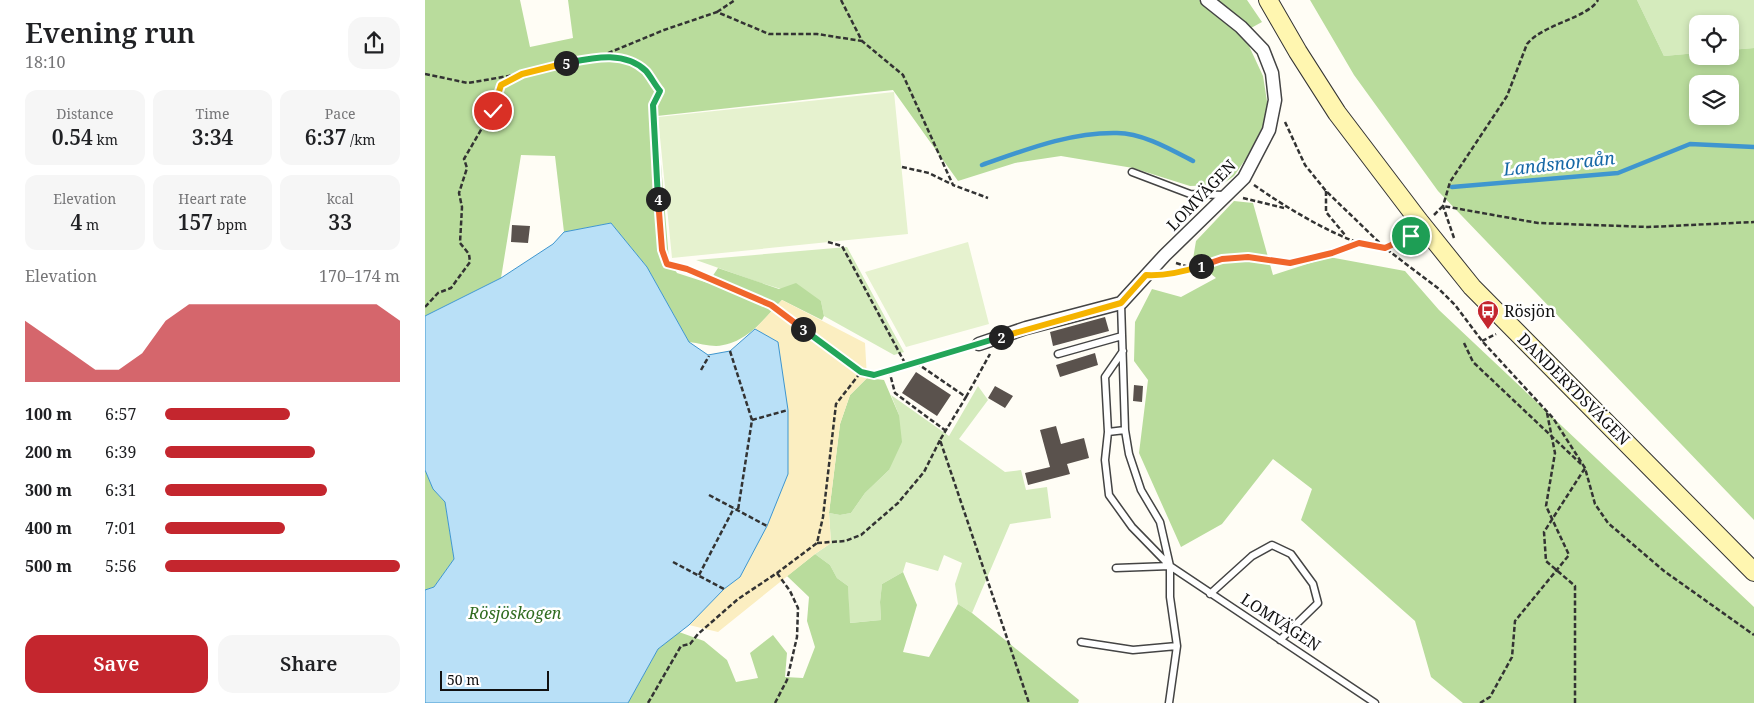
<!DOCTYPE html>
<meta charset="utf-8">
<style>
body{margin:0;font-family:"Noto Serif",serif;background:#f6f6f6;color:#202124;height:100vh;display:flex;flex-direction:column;font-size:19px;white-space:nowrap}
*{box-sizing:border-box;margin:0}
p{font-size:16px;color:#757577}
.icon{flex:none;width:28px;height:28px;fill:none;stroke:currentColor;stroke-width:2;stroke-linecap:round;stroke-linejoin:round}
.map{position:relative;flex:1;overflow:hidden}
.panel{display:flex;flex-direction:column;background:#fff;width:425px}
.panel>*{flex:none}
.buttons{position:absolute;left:1264px;top:15px;display:grid;gap:10px}
.buttons a{display:grid;place-items:center;width:50px;height:50px;border-radius:10px;background:#fff;box-shadow:0 2px 8px #0003;font-size:25px}
.scale{position:absolute;left:15px;bottom:12px;width:109px;box-sizing:border-box;padding-left:5px;border:2px solid #111;border-top:0;font-size:14px;line-height:18px;white-space:nowrap;color:#111;-webkit-text-stroke:4px #fff;paint-order:stroke}
.pin{position:absolute;display:grid;place-items:center;width:42px;height:42px;color:#fff;margin:-21px;border:2px solid #fff;border-radius:50%;box-shadow:0 1px 5px #0007}
.km{position:absolute;width:25px;height:25px;margin:-12px;border-radius:50%;background:#222;color:#fff;font-size:14px;line-height:25px;text-align:center}
.round{display:grid;place-items:center;flex:none;width:52px;height:52px;border-radius:15px;background:#f6f6f6}
.head{display:flex;align-items:center;justify-content:space-between;height:85px;padding:0 25px}
h1{font-size:28px;font-weight:600;line-height:38px}
.metrics{display:grid;grid-template-columns:repeat(3,1fr);gap:8px;height:85px;padding:5px 25px}
.metrics div{display:grid;align-content:center;border-radius:12px;background:#f6f6f6;text-align:center}
.metrics b{font-size:21px;font-weight:600}
.metrics small{font-size:14px;font-weight:400}
.metrics p{font-size:14px}
.chart{height:140px;padding:10px 25px}
.chart p{display:flex;justify-content:space-between}
.chart svg{width:100%;height:90px;margin-top:5px;fill:#c4262e;opacity:.7}
.action{display:flex;gap:10px;margin-top:auto;padding:10px 25px}
.action a{flex:1;height:58px;border-radius:15px;background:#c4262e;color:#fff;font-size:20px;font-weight:600;line-height:58px;text-align:center}
.action a+a{background:#f6f6f6;color:#202124}
ul{padding:0 25px;list-style:none;font-size:16px}
li{display:grid;grid-template-columns:80px 60px 1fr;align-items:center;height:38px}
li i{height:12px;border-radius:6px;background:#c4262e}
main{display:flex;flex:1;min-height:0}
.map>svg:first-child{display:block}
</style>
<main>
<section class="panel">
<div class="head"><div><h1>Evening run</h1><p>18:10</p></div><a class="round"><svg class="icon" aria-label="share" viewBox="0 0 24 24"><path d="M12 15V3M7 8l5-5 5 5M5 13v7h14v-7"/></svg></a></div>
<div class="metrics">
<div><p>Distance</p><b>0.54<small> km</small></b></div>
<div><p>Time</p><b>3:34</b></div>
<div><p>Pace</p><b>6:37<small> /km</small></b></div>
</div>
<div class="metrics">
<div><p>Elevation</p><b>4<small> m</small></b></div>
<div><p>Heart rate</p><b>157<small> bpm</small></b></div>
<div><p>kcal</p><b>33</b></div>
</div>
<div class="chart"><p><span>Elevation</span>170–174 m</p>
<svg viewBox="0 0 160 44" preserveAspectRatio="none"><path d="M0 44V14L10 22L20 30L30 38L40 38L50 30L60 14L70 6L80 6L90 6L100 6L110 6L120 6L130 6L140 6L150 6L160 14V44z"/></svg>
</div>
<ul>
<li><b>100 m</b>6:57<i style="width:53%"></i></li>
<li><b>200 m</b>6:39<i style="width:64%"></i></li>
<li><b>300 m</b>6:31<i style="width:69%"></i></li>
<li><b>400 m</b>7:01<i style="width:51%"></i></li>
<li><b>500 m</b>5:56<i style="width:100%"></i></li>
</ul>
<div class="action"><a>Save</a><a>Share</a></div>
</section>
<div class="map">
<svg width="1329" height="703" viewBox="0 0 1329 703">
<rect width="100%" height="100%" fill="#fffdf5"/>
<path fill="#d5ebbd" d="M1212 0H1329V48L1305 50V24H1272V53L1239 56Z
M422 247 479 352 469 355 399 316 396 301 336 283 271 260Z
M553 386 563 400 534 439 580 472 596 470 601 490 622 487 626 518 585 524 547 613 533 604 530 584 537 563 519 555 513 571 481 562 478 572 457 584 455 602 456 620 424 623 423 586 412 578 405 565 390 554 406 543 404 513 415 515 426 513 440 493 464 470 474 415 466 395 524 436Z"/>
<path fill="#b9dc9c" fill-rule="evenodd" d="M0 0H95L105 47 148 38 143 0H774L811 27 824 46 838 76 844 114 822 157 809 176 796 185 765 186 708 168 636 156 590 163 533 181 468 90 232 116 244 260 252 273 283 283 293 268 354 289 371 283 396 301 399 316 397 320 357 300C338 320 321 344 291 346 283 346 273 343 264 342L222 267 186 223 139 232 130 156 96 155 76 278 0 316Z
M790 0H822L837 22 826 28Z
M885 0H1212L1239 56 1272 53V56H1305V50L1329 48V520L1013 191 929 75ZM1272 84H1305V116H1272Z
M809 201 828 203 848 275 904 257 980 271 1014 310 1329 607V703H1038L1006 677 990 621 876 520 887 489 848 459 797 524 756 547 714 453 723 380 709 361 710 322 727 289 756 297 791 278 768 259 771 241Z
M442 378 459 380 474 415 477 442 464 470 440 493 426 513 415 515 404 513 415 424 425 395Z
M0 470 8 489 20 502 29 559 9 587 0 590Z
M390 554 405 565 412 578 423 586 425 623 456 620 455 602 457 584 478 572 492 605 478 652 504 657 533 604 547 613 654 700 653 703H203L233 649 254 632 279 641 302 660 311 682 333 678 325 653 348 635 362 653 360 677 378 678 390 647 382 621 384 597 362 576Z"/>
<path fill="#fbeec1" d="M357 300 440 343 442 378 425 395 415 424 404 513 406 543 390 554 293 632 264 625 299 589 315 577 353 342 330 329Z"/>
<path fill="#e6f2cf" d="M469 92 483 234 247 258 233 117Z
M543 242 564 324 481 347 440 272Z"/>
<path fill="#b9e0f7" stroke="#3f96cf" d="M186 223 222 267 264 342 283 355 305 351 330 329 353 342 363 410V474L342 526 315 577 299 589 264 625 233 649 203 703H0V590L9 587 29 559 20 502 8 489 0 470V316L76 278 128 244 139 232Z"/>
<g fill="none" stroke-linecap="round" stroke-linejoin="round">
<path stroke="#3f96cf" stroke-width="4.5" d="M557 165C600 150 645 132 692 133 717 133 745 149 768 161
M1027 187 1193 173 1265 144 1329 147"/>
</g>
<path fill="#5a524d" d="M87 225 105 226 103 243 86 242Z
M680 317 684 331 628 346 625 332Z
M670 353 673 365 635 377 631 365Z
M491 372 526 395 512 416 477 393Z
M709 385 718 386 717 402 708 401Z
M570 386 588 396 580 408 563 398Z
M631 426 636 444 659 438 664 458 642 464 645 474 603 485 600 473 625 467 615 430Z"/>
<g fill="none" stroke-linecap="round" stroke-linejoin="round">
<g stroke="#444" stroke-width="9">
<path id="lane" d="M707 172 765 194 799 195
M696 303 700 430 704 454 716 490 735 522 745 566V597L752 646 744 703
M698 351 680 377 683 432 680 460 684 495 707 527 745 566 950 703
M633 354 697 336
M683 432 700 430
M691 568 745 566
M785 594 827 556 847 545 866 554 888 584 893 603 855 640
M656 642 708 650 752 646"/>
</g>
<g stroke="#444" stroke-width="15">
<path id="street" d="M554 344 601 328 696 303 740 255 819 178 844 130 850 100 847 73 838 50 816 27 782 0"/>
</g>
<g stroke="#333" stroke-width="20">
<path id="secondary" d="M843 0 873 52 912 113 994 221 1047 287 1329 572"/>
</g>
<path stroke="#333" stroke-width="2.5" stroke-dasharray="5 2.5" stroke-linecap="butt" d="M416 0 437 41 478 75 528 185 563 198
M292 12 310 0
M176 56 239 30 292 12 344 34H392L437 41
M0 74 43 83 95 74
M860 122 880 165 901 191 960 248 1014 289 1030 305 1057 341 1128 418 1160 468 1170 504 1183 523 1239 571 1329 635
M477 167 504 173 526 184
M829 185C857 205 924 247 958 248 967 248 978 240 986 235
M901 191V212L920 235
M818 198 859 208
M1009 215 1018 206 1113 223 1223 227 1329 222
M1029 238 1018 206 1025 182 1082 96 1102 44C1118 24 1163 18 1173 0
M403 242 417 246 481 365
M751 263 767 268
M742 274 750 272 758 273 797 259 823 257 865 263 907 253 934 243
M0 307 13 293 26 288 45 262 44 254 35 243 37 207 34 193 42 168 39 159 67 111 76 85 97 73 122 67 175 57 193 58 206 61 221 71 235 91 228 105 237 249 242 265 262 269 346 305 436 372 449 375 490 362 541 397 515 440 604 703
M1057 341 1071 334
M1039 343 1048 362 1156 464
M305 351 327 420 313 510
M490 362 543 347
M276 370 284 356
M464 370 470 393 521 431
M541 397 565 354
M327 420 363 410
M284 495 342 526
M392 543 420 541 436 535 473 503 499 472 515 440
M248 562 299 589
M274 575 309 508
M223 703 256 646 265 644 273 634 313 599 352 573 392 543 398 517 411 404 436 372
M350 703 362 680 372 637 373 608 365 591 352 573
M1055 703 1065 697 1087 657 1090 621 1144 555 1121 506 1130 453 1122 413
M1150 703V586L1121 561 1119 532 1160 468"/>
<use href="#lane" stroke="#fff" stroke-width="6"/>
<use href="#street" stroke="#fff" stroke-width="12"/>
<use href="#secondary" stroke="#fff6b0" stroke-width="18"/>
</g>
<g fill="none" stroke-linecap="round" stroke-linejoin="round">
<g stroke="#fff" stroke-width="10">
<path id="split-1" d="M776 266 797 259 823 257 865 263 907 253 934 243 960 248 986 236"/>
</g>
<g stroke="#fff" stroke-width="10">
<path id="split-2" d="M576 337 696 303 721 275C740 276 758 272 776 266"/>
</g>
<g stroke="#fff" stroke-width="10">
<path id="split-3" d="M378 329 436 372 449 375 576 337"/>
</g>
<g stroke="#fff" stroke-width="10">
<path id="split-4" d="M233 199 237 250 242 264 262 269 346 305 378 329"/>
</g>
<g stroke="#fff" stroke-width="10">
<path id="split-5" d="M141 63C167 58 199 50 221 71 226 77 230 85 235 91L228 105 233 199"/>
</g>
<g stroke="#fff" stroke-width="10">
<path id="split-6" d="M68 111 76 85 97 74 141 63"/>
</g>
<use href="#split-1" stroke="#f0652b" stroke-width="6"/>
<use href="#split-2" stroke="#f5b400" stroke-width="6"/>
<use href="#split-3" stroke="#22a559" stroke-width="6"/>
<use href="#split-4" stroke="#f0652b" stroke-width="6"/>
<use href="#split-5" stroke="#22a559" stroke-width="6"/>
<use href="#split-6" stroke="#f5b400" stroke-width="6"/>
</g>
<defs>
<g id="bus-pin" transform="scale(1.125)"><path d="M0 17L-7.5 6A9.5 9.5 0 1 1 7.5 6Z" fill="#c4262e" stroke="#fff"/><path d="M-5-6H5V4H4V6H2V4H-2V6H-4V4H-5ZM-3.5-4V0h7V-4ZM-3.5 1.2v1.5H-2V1.2ZM2 1.2v1.5H3.5V1.2Z" fill="#fff"/></g>
</defs>
<g fill-rule="evenodd">
<use href="#bus-pin" x="1063" y="311"/>
</g>
<g text-anchor="middle" dominant-baseline="central" stroke-width="5" stroke-linejoin="round" paint-order="stroke">
<g font-size="16" fill="#111" stroke="#fff">
<text transform="translate(776 195) rotate(-46)">LOMVÄGEN</text>
<text transform="translate(1149 389) rotate(45)">DANDERYDSVÄGEN</text>
<text transform="translate(856 622) rotate(33)">LOMVÄGEN</text>
</g>
<g font-size="16" fill="#111" stroke="#fff" text-anchor="start">
<text x="1079" y="311">Rösjön</text>
</g>
<g font-size="16" font-style="italic" fill="#2f6b1f" stroke="#fff">
<text x="90" y="613">Rösjöskogen</text>
</g>
<g font-size="18" font-style="italic" fill="#1768a6" stroke="#fff">
<text transform="translate(1134 163) rotate(-6)">Landsnoraån</text>
</g>
</g>
</svg>
<div class="buttons">
<a><svg class="icon" aria-label="locate" viewBox="0 0 24 24"><circle cx="12" cy="12" r="6"/><path d="M12 2v4M12 18v4M2 12h4M18 12h4"/></svg></a>
<a><svg class="icon" aria-label="layers" viewBox="0 0 24 24"><path d="M12 4l9 5-9 5-9-5zM3 14l9 5 9-5"/></svg></a>
</div>
<div class="scale">50 m</div>
<div class="pin" style="left:986px;top:236px;background:#1e9e55"><svg class="icon" aria-label="arrive" viewBox="0 0 24 24"><path d="M6 21V4h12l-3 4 3 4H6"/></svg></div>
<div class="pin" style="left:68px;top:111px;background:#d93025"><svg class="icon" aria-label="check" viewBox="0 0 24 24"><path d="M5 12l5 5 9-10"/></svg></div>
<b class="km" style="left:776px;top:266px">1</b>
<b class="km" style="left:576px;top:337px">2</b>
<b class="km" style="left:378px;top:329px">3</b>
<b class="km" style="left:233px;top:199px">4</b>
<b class="km" style="left:141px;top:63px">5</b>
</div>
</main>
